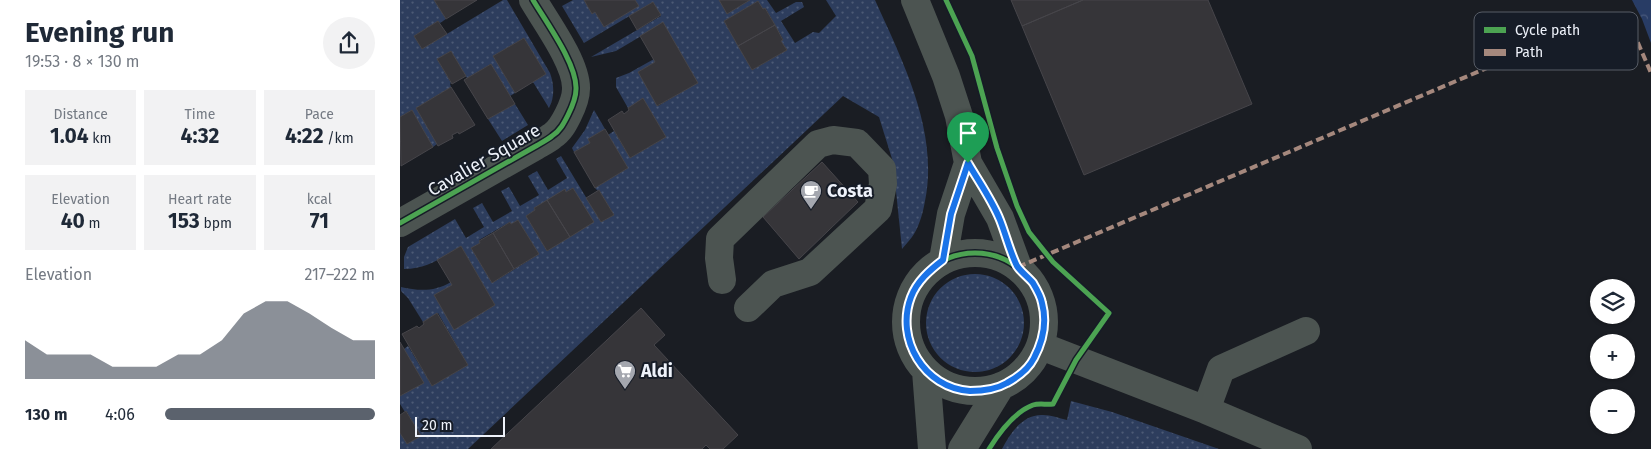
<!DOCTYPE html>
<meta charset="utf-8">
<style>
body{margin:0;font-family:"Fira Sans",sans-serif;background:#f2f2f3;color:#1f2937;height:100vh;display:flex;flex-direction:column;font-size:19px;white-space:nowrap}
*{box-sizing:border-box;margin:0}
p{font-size:16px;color:#747a83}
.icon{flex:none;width:28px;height:28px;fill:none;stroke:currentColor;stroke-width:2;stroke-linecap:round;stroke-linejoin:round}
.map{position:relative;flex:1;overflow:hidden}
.panel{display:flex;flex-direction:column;background:#fff;width:400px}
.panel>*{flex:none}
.controls{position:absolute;left:1190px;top:279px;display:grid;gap:10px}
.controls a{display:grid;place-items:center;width:45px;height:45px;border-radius:50%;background:#fff;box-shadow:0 1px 4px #0004;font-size:25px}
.scale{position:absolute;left:15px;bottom:12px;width:90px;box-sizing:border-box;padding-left:5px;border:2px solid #eef2fa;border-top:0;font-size:14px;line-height:18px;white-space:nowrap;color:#eef2fa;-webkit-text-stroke:4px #161c27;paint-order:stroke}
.pin{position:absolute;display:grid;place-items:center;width:42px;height:42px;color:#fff;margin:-51px -21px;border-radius:50% 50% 50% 0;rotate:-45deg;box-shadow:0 0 5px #0007}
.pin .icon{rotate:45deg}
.round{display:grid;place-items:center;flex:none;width:52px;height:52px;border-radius:26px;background:#f2f2f3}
.summary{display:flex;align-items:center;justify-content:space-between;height:85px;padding:0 25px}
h1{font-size:28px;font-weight:700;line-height:38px}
.stats{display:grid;grid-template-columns:repeat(3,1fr);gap:8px;height:85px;padding:5px 25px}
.stats div{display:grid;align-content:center;border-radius:0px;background:#f2f2f3;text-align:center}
.stats b{font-size:21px;font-weight:700}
.stats small{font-size:14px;font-weight:400}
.stats p{font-size:14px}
.chart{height:140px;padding:10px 25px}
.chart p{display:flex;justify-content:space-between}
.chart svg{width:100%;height:90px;margin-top:5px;fill:#5b626d;opacity:.7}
ul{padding:0 25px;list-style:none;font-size:16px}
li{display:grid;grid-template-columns:80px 60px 1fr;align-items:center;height:38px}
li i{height:12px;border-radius:6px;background:#5b626d}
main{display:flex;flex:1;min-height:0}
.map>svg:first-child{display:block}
</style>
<main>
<section class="panel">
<div class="summary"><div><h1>Evening run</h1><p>19:53 · 8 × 130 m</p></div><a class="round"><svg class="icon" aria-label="share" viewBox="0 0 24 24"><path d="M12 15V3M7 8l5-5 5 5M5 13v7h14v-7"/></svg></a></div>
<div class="stats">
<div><p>Distance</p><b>1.04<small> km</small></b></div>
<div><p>Time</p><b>4:32</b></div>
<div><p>Pace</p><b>4:22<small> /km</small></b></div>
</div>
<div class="stats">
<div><p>Elevation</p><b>40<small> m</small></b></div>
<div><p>Heart rate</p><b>153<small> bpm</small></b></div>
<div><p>kcal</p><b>71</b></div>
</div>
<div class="chart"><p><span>Elevation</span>217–222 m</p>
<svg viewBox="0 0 160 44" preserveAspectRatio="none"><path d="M0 44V25L10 32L20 32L30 32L40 38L50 38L60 38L70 32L80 32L90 25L100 12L110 6L120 6L130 12L140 19L150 25L160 25V44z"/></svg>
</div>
<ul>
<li><b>130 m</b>4:06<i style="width:100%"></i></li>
</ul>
</section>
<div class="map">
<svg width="1251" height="449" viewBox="0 0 1251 449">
<defs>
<pattern id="grass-dots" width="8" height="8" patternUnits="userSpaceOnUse" patternTransform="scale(1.25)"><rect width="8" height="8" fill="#2d3d5d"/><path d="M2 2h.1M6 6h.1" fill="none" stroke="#4c5a75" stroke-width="1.8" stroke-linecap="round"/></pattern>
<pattern id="forest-crowns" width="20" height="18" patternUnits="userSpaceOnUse" patternTransform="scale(1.25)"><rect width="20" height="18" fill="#283c65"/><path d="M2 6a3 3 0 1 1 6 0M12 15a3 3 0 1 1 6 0" fill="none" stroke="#48597c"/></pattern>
</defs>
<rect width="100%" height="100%" fill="#1a1d23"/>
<path fill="url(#grass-dots)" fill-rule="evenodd" d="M0 0H34L46 19 40 23 38 21 14 36 22 49 103 0H107L150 73C154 84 155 97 149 108L133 82 146 74 124 38 93 56 115 93 110 96 91 64 67 78 51 51 37 59 51 83 50 84 51 87 16 108 37 144 33 147 12 110 0 117Z
M173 0H184L192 13 195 12 204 27 238 6 235 0H367L376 13 396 2H402L404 7 381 21 395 43 413 32 419 33 436 16 426 0H475C503 62 539 132 525 201 523 212 520 224 514 234 511 239 506 244 502 249L493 162 479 117 443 96 68 449H0V433L7 444 21 436 7 412H5L0 404V396L23 382 4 349 8 346 32 386 68 365 38 313 23 322 8 298 1 291V287C19 291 34 292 51 282L52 285 54 329 95 305 61 246C41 258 27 269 4 269V257L8 247 55 219 66 238 84 227 73 208 82 203 93 222 112 211 101 191 109 187 120 206 139 195 128 176 137 171 148 190 167 178 156 159 161 156 201 222 214 215 199 190 198 191 195 188 228 168 208 135 214 131 230 158 266 137 243 99 228 108 216 87V78L229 73 254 59 255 62 238 72 258 106 297 83 263 23 216 51 191 57 261 16 253 2 184 43 162 6ZM358 1 363 9H366L383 39 381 41 387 50 352 70 324 21ZM173 188 193 222 147 251 126 216 135 210 134 208ZM118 220 139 254 92 283 71 248 80 243 79 240 110 222 111 224Z
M115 104 128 125 102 141 88 119Z
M194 110 205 129 188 139 190 143 174 152 172 148 185 130Z
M526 323a49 49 0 1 1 98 0a49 49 0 1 1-98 0Z
M671 401 712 412 819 449H602C610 433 623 414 643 415 651 415 659 418 667 420Z"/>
<path fill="url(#forest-crowns)" d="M1232 0H1251V43L1242 19Z"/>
<path fill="#363539" stroke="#46454a" d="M34 0H77L46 19Z
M184 0H235L239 6 204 27 195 12 192 14Z
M319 0H350L327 14Z
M611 0H683L622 26Z
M683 0H808L852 104 684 175 622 26Z
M358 1 363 9 365 8 375 25 338 46 324 21Z
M253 2 261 15 237 30 229 16Z
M38 21 47 34 22 49 14 36Z
M263 22 298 83 257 106 238 72 255 62 240 36Z
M375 25 383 40 381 41 387 50 352 70 338 46Z
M124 38 146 74 115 93 93 56Z
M51 51 66 76 52 84 37 59Z
M91 64 115 104 88 119 64 80Z
M51 87 75 125 59 134 58 132 52 135 53 138 38 146 16 108Z
M243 98 266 137 230 158 208 120 222 111 224 114 229 110 228 108Z
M12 110 33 147 1 166 0 117Z
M205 129 228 168 195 188 174 152 190 143 188 139Z
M422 162 458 202 399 259 363 217Z
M173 188 194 222 170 237 147 200 165 189 166 192Z
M199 190 214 215 201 222 186 198Z
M147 200 170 237 147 251 126 216 135 210 134 208Z
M118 220 139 254 114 269 93 233 110 222 111 224Z
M93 233 114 269 92 283 71 248 80 243 79 241Z
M61 246 95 305 54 330 34 295 52 285 37 260Z
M241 308 265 335 254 345 338 435 323 449H310L306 445 302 449H91Z
M37 313 68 365 32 386 2 334 17 326 19 328 24 324 23 322Z
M0 342 24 383 0 396Z
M6 411 21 436 7 444 0 433V415Z"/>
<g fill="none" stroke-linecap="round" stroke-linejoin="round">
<path stroke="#4c5451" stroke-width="28" d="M515 0 546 76 559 116 568 163 600 218 618 267
M0 223 136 146C141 143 147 140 152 136 160 131 164 123 168 115 172 107 176 98 176 89 177 64 146 22 133 0
M506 322a69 69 0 1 1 138 0a69 69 0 1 1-138 0Z
M543 260 551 214 568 163
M322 280 319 258 320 239 418 144 433 140 457 143 482 169 483 184 478 209 410 272 373 284 348 308
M641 346 806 410 898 449
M526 371 532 449
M806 410 821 369 906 331
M562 449 601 386"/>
<path stroke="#a5887d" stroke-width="4" stroke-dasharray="8 4" stroke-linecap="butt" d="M618 267 1207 17 1221 18 1232 29 1251 73"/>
<g stroke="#161c27" stroke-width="8">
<path id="cycleway" d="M546 0 572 56 597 148 617 206 629 232 653 262 709 313 676 360 653 404C647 405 639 403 633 405 614 412 599 433 589 449
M0 223 136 146C141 143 147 140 152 136 160 131 164 123 168 115 172 107 176 98 176 89 177 64 146 22 133 0
M506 322a69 69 0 1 1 138 0a69 69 0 1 1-138 0Z"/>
</g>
<use href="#cycleway" stroke="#4ca352" stroke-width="5"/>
</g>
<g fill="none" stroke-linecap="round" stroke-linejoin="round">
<g stroke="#fff" stroke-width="10">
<path id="route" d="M568 163C579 182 592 200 600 220 606 235 610 252 617 266 621 272 628 277 633 283 636 288 641 297 642 303 647 322 643 341 634 358 628 370 618 377 607 383 595 390 582 391 570 391 524 388 495 339 511 297 517 281 530 270 543 260L551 214Z"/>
</g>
<use href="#route" stroke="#1a73e8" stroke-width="6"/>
</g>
<defs>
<g id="cafe-pin" transform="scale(1.125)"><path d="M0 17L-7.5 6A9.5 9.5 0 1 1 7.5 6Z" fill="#a4a7af" stroke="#161c27"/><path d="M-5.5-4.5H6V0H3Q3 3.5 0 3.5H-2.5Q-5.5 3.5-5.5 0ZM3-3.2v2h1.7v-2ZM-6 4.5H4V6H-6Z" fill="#fff"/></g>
<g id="supermarket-pin" transform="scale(1.125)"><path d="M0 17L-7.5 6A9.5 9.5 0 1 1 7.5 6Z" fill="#a4a7af" stroke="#161c27"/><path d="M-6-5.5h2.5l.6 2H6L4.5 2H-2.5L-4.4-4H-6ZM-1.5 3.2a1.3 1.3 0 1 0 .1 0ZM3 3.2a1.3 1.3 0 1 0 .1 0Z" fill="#fff"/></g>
</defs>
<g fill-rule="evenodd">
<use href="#cafe-pin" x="411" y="191"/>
<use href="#supermarket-pin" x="225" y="371"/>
</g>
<g text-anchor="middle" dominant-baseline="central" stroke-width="4" stroke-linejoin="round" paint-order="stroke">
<g font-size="18" fill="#eef2fa" stroke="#161c27">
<text transform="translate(84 160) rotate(-30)">Cavalier Square</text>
</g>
<g font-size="18" font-weight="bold" fill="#eef2fa" stroke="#161c27" text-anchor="start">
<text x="427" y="191">Costa</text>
<text x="241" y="371">Aldi</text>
</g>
</g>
<rect x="1074" y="12" width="164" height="58" rx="8" fill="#161c27" stroke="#575c66" stroke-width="1"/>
<rect x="1084" y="27" width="22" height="6" fill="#4ca352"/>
<rect x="1084" y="49" width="22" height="7" fill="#a5887d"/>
<g font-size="14" fill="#eef2fa">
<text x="1115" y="35">Cycle path</text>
<text x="1115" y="57">Path</text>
</g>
</svg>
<div class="controls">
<a><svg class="icon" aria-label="layers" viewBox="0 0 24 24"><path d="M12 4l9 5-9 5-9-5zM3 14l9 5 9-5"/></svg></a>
<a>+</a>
<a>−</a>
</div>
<div class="scale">20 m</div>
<div class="pin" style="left:568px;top:163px;background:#1e9e55"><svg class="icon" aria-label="arrive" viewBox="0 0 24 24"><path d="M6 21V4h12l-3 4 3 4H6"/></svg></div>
</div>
</main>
